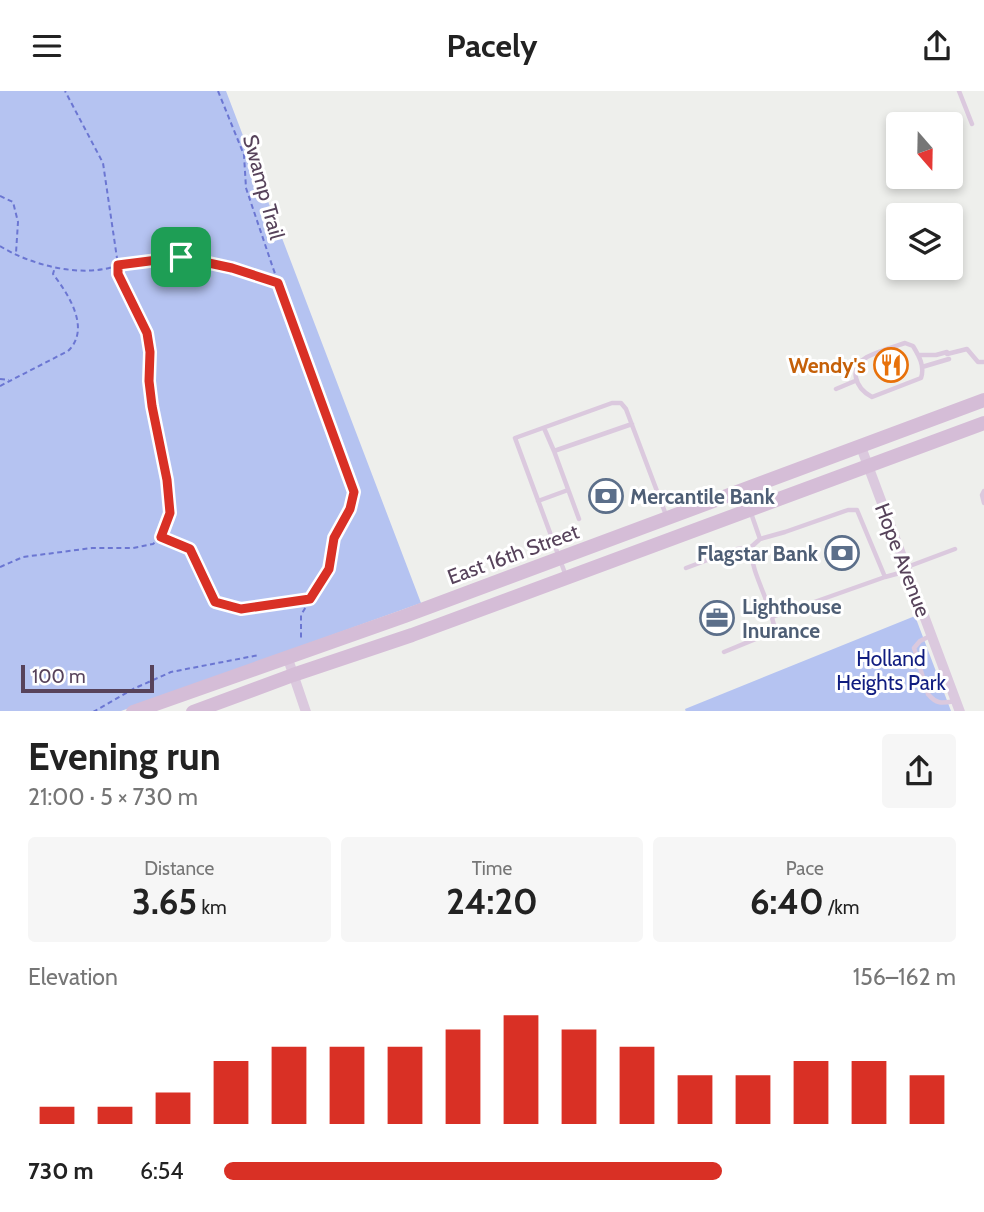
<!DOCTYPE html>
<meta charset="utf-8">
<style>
body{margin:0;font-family:Cabin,sans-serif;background:#f6f6f6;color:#222;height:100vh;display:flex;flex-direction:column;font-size:26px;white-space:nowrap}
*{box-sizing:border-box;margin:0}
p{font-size:23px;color:#767676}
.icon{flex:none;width:38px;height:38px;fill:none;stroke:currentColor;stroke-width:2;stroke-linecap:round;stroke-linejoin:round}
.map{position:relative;height:620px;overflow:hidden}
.panel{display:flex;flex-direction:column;background:#fff;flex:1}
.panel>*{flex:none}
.needle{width:46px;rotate:160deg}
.tools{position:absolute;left:886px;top:21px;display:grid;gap:14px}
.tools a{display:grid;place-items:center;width:77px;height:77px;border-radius:7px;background:#fff;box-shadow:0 4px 10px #0003;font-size:35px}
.scale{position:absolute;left:21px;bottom:18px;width:133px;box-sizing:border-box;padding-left:7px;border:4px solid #57435b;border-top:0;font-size:19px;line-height:24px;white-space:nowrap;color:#57435b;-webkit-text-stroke:5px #fff;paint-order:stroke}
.pin{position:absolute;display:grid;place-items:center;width:60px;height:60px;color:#fff;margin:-30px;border-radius:14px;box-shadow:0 4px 10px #0006}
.round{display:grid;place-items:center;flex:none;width:74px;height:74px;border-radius:7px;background:#f6f6f6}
.headline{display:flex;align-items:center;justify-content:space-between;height:119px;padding:0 28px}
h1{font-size:38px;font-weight:700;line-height:52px}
.figures{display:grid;grid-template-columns:repeat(3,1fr);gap:10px;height:119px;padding:7px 28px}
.figures div{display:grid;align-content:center;border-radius:7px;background:#f6f6f6;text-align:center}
.figures b{font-size:35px;font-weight:700}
.figures small{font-size:19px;font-weight:400}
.figures p{font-size:19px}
.chart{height:196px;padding:14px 28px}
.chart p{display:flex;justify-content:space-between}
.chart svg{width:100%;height:126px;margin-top:7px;stroke:#d93025;stroke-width:6}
ul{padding:0 28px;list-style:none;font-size:23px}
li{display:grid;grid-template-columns:112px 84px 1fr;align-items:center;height:52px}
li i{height:18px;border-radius:9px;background:#d93025}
header{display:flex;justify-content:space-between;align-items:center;height:91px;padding:0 28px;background:#fff;font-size:32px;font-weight:700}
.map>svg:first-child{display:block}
</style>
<header><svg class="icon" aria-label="menu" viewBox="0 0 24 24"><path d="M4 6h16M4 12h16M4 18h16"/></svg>Pacely<svg class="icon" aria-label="share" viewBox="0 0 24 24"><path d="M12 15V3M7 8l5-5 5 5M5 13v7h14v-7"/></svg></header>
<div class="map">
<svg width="984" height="621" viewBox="0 0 984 621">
<rect width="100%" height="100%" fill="#eeefec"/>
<path fill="#b5c3f1" d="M0 0H226L421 512 121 620H0Z
M915 525 951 620 686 621 685 618Z"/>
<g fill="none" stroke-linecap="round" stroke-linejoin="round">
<path stroke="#6b76d2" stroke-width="2" stroke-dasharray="5 3.5" stroke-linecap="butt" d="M218 0 244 64 246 97 273 177 354 401 350 418 334 447 329 478 301 524V550
M0 105 13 111 18 131 16 162
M0 155C30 174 84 188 118 174L103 72 65 0
M0 288 9 289
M0 295 68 260C91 238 69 204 53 183L55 176
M161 446 182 453 190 458 216 511 241 518 309 508
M0 476 23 466 92 457H133L153 453 161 446 165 438 170 422 167 389 152 315 149 290 150 251 118 183V174L181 166 232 177 278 192
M93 621 133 598 171 581 259 564"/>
<path stroke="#dbc9de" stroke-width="4.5" d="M959 0 972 33
M905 252 913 255C919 265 925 275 921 287L872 306C855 297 848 277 867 266 879 260 893 256 905 252Z
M947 263 967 258 978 271H984
M918 264H936L947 261
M922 276 949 268
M836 298 855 290
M544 337 554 360
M984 400 982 404 984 412
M538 410 568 399
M751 422 760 448 785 441 848 419H857L885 486 907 480
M579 428 554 360 632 333
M907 476 955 458
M686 477 737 458 750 457
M566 485 515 347 612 312H621L626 318 666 424
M772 526 885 486
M930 545 920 550 914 557 928 603C937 614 943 612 955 610
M724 561 775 540C771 511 753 487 750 457L760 448"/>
<path stroke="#dbc9de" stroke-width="10" d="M861 356 960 621
M287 565 306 621"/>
<path stroke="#d5bdd7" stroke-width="14" d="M133 621 405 525 984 309
M193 621 293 584 412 544 984 332"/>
</g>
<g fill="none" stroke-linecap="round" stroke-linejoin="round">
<g stroke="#fff" stroke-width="14">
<path id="route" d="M181 166 232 177 278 192 354 401 350 418 334 447 329 478 310 508 241 518 215 511 190 458 161 446 170 422 167 389 152 315 149 290 150 261 147 242 118 183V174Z"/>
</g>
<use href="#route" stroke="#d93025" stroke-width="9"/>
</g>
<defs>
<g id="restaurant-ring" transform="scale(1.75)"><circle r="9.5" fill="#fff" stroke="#e8710a" stroke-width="1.5"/><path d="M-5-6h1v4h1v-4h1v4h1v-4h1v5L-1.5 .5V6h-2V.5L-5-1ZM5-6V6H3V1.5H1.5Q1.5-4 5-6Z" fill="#e8710a"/></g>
<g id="bank-ring" transform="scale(1.75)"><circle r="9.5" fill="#fff" stroke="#5c6f8a" stroke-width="1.5"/><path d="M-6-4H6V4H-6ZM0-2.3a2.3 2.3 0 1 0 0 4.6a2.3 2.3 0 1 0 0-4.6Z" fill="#5c6f8a"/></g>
<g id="office-ring" transform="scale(1.75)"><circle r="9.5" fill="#fff" stroke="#5c6f8a" stroke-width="1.5"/><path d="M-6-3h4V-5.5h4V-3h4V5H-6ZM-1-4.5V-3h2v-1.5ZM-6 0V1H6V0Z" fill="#5c6f8a"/></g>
</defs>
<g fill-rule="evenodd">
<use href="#restaurant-ring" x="891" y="274"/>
<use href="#bank-ring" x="606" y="405"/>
<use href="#bank-ring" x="842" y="462"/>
<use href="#office-ring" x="717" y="527"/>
</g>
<g text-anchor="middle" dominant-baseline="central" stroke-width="6" stroke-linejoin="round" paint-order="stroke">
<g font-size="21" fill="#57435b" stroke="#fff">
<text transform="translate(264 96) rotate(75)">Swamp Trail</text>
<text transform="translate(513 463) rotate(-20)">East 16th Street</text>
<text transform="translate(903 469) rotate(69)">Hope Avenue</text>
</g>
<g font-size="21" font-weight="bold" fill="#c56008" stroke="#fff" text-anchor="end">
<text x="866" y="274">Wendy's</text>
</g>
<g font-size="21" font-weight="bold" fill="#4e5e75" stroke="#fff" text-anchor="start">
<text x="630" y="405">Mercantile Bank</text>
<text x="818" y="462" text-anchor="end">Flagstar Bank</text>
<text x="742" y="515">Lighthouse<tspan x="742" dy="24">Inurance</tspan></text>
</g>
<g font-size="21" fill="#101d80" stroke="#fff">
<text x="891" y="567">Holland<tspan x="891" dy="24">Heights Park</tspan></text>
</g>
</g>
</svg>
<div class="tools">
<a><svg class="needle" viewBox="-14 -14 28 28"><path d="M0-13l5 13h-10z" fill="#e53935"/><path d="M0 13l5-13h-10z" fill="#767676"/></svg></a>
<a><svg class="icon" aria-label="layers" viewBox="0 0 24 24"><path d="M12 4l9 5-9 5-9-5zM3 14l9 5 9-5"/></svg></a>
</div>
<div class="scale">100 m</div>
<div class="pin" style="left:181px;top:166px;background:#1e9e55"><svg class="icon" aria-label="arrive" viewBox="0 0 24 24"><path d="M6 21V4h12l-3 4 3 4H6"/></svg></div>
</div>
<section class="panel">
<div class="headline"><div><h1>Evening run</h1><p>21:00 · 5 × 730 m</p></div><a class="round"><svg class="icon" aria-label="share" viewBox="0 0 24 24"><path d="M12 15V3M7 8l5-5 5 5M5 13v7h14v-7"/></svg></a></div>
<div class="figures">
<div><p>Distance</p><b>3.65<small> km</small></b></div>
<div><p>Time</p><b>24:20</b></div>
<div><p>Pace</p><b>6:40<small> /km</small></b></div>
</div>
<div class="chart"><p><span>Elevation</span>156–162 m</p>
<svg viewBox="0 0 160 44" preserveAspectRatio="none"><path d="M5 44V38M15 44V38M25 44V33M35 44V22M45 44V17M55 44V17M65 44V17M75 44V11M85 44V6M95 44V11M105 44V17M115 44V27M125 44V27M135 44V22M145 44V22M155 44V27"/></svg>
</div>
<ul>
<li><b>730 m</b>6:54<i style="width:68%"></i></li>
</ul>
</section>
